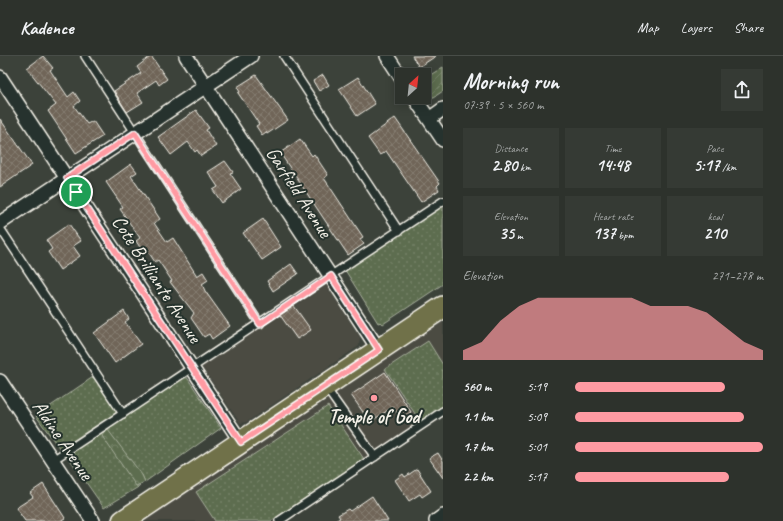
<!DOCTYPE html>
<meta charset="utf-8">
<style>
body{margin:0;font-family:Caveat,sans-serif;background:#353a34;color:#f1f3f6;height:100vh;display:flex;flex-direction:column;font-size:15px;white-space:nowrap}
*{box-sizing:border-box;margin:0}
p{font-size:13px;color:#a7aaa9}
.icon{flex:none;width:22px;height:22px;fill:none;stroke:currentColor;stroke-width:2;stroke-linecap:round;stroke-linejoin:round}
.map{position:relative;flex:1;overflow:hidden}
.drawer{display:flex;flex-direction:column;background:#2d322c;width:340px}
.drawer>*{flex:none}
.needle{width:26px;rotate:27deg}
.controls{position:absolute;left:395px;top:12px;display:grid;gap:8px}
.controls a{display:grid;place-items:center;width:36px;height:36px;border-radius:0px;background:#2d322c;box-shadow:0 2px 10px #0003,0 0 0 1px #484d48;font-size:20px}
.pin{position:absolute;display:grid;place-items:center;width:34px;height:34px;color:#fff;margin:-17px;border:2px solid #fff;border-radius:50%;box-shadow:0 1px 4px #0007}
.round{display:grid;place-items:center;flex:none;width:42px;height:42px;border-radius:0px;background:#353a34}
.summary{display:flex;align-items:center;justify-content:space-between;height:68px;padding:0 20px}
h1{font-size:22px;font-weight:800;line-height:30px}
.metrics{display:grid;grid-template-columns:repeat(3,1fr);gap:6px;height:68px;padding:4px 20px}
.metrics div{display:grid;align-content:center;border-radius:0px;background:#353a34;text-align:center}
.metrics b{font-size:17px;font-weight:800}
.metrics small{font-size:11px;font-weight:400}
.metrics p{font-size:11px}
.chart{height:112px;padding:8px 20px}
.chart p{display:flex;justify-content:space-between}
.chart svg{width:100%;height:72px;margin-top:4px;fill:#ff9aa2;opacity:.7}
ul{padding:0 20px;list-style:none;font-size:13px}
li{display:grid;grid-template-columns:64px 48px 1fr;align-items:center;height:30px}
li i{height:10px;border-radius:5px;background:#ff9aa2}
header{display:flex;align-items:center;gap:24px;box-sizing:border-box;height:56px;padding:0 20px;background:#2d322c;border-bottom:1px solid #484d48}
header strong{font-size:19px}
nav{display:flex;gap:22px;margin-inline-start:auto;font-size:14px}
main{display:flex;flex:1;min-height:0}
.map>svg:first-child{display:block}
</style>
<header>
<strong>Kadence</strong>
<nav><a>Map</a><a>Layers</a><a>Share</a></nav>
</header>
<main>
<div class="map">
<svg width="443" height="465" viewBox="0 0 443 465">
<defs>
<pattern id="grass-dots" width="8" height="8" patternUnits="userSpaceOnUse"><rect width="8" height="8" fill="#5d6d4f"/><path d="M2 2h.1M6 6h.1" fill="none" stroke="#758268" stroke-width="1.8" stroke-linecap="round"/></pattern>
<pattern id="forest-crowns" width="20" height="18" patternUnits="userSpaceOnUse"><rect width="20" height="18" fill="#5d6d4f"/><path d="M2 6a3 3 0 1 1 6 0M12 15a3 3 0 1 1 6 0" fill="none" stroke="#758268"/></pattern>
<pattern id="garden-furrows" width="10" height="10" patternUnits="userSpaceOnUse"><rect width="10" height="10" fill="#5d6d4f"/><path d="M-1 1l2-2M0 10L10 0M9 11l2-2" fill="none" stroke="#758268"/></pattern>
<pattern id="building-cross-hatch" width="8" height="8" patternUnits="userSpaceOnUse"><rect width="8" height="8" fill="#6f6558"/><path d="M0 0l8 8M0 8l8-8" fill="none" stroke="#847c70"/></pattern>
</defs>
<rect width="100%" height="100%" fill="#3c423a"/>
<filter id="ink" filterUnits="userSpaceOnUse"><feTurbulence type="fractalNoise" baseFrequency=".025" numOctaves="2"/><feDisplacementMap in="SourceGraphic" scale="8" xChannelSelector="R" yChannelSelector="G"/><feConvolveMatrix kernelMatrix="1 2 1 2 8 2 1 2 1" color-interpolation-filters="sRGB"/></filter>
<g filter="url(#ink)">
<path fill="#4b4c43" d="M325 227 360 281 359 290 247 366 240 367 201 310Z
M443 265V352L274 465H143Z"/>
<path fill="url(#grass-dots)" stroke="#a8af9c" d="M443 148V228L383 268 381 266 378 267 345 214Z
M428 285 443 309V350L420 365 385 313Z
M186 320 221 372 145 426 142 419 136 430H140L104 452 67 399Z
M93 321 117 356 60 393 36 360Z
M328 350 364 403 271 465H215L196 436Z"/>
<path fill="url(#forest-crowns)" stroke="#a8af9c" d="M108 374 142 419 145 426 136 430 102 380 104 376Z"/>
<path fill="url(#garden-furrows)" stroke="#a8af9c" d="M443 11V35L434 41H430L424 32V23Z"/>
<path fill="url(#building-cross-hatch)" stroke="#f4f1e8" d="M43 0 53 12 50 14 68 41 74 36 80 45 74 50 87 68 93 65 103 80 76 97 48 55 56 49 27 12Z
M151 0 167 23 159 29 156 24 137 37 143 46 127 56 114 35 141 17 137 11Z
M412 0H436L419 11Z
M256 19 288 64 267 78 266 76 262 79 256 70 259 68 238 37 240 36 237 31Z
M323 19 329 29 319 35 313 25Z
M358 21 375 48 357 60 339 33Z
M196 54 209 72 206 74 216 90 201 100 197 94 195 96 188 86 171 99 158 81Z
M395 62 440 127 437 130 439 134 421 146 386 95 380 99 368 82Z
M0 63 32 109 0 131Z
M300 83 312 100 314 98 328 119 324 122 363 181 360 183 364 188 348 199 280 97Z
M225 105 233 116 230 117 241 133 222 147 213 134 218 131 208 116Z
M131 108 137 116 131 120 160 163 154 167 167 186 173 182 197 220 203 216 208 224 202 228 205 235 230 270 212 283 209 278 204 281 191 262 194 257 170 226 172 225 158 204 155 206 145 191 141 193 136 185 140 182 120 153 123 151 106 126Z
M263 163 281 191 262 204 243 177Z
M69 168 81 185 73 190 80 200 60 214 48 196 52 193 46 184Z
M291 208 298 218 273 235 267 225Z
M294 250 311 274 297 283 280 259Z
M124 255 129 263 125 266 141 288 115 307 94 277Z
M385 316 411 356 401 363 393 351 370 366 351 339Z
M438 397 443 405V422L429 402Z
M417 413 431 435 422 441 420 438 409 445 395 424 403 418 405 421Z
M43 428 65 462 60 465H25L16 452 33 441 30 437Z
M372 440 388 465H335L340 462 338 459 348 453 350 455Z"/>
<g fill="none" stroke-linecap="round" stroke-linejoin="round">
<g stroke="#f4f1e8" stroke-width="10">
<path id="lane" d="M85 0 260 268
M284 0 399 175
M0 172 123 358
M326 332 375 401
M53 404 443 145
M279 465 443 355"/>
</g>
<g stroke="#f4f1e8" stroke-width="16">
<path id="street" d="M186 0 379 294
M387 0 402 23
M0 21 241 386
M414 41 443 84
M429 63 443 53
M0 167 251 0
M0 325 93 465
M436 465 443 460"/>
</g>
<g stroke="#f4f1e8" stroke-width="24">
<path id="primary" d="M123 465 443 251"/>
</g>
<use href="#lane" stroke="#26332d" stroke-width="7"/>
<use href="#street" stroke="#26332d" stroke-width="13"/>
<use href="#primary" stroke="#6f714a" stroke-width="21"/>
</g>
</g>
<g fill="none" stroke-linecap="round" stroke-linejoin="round" filter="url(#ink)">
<g stroke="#fff" stroke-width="8">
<path id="route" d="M135 77 260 268 331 220 379 294 241 386 67 122Z"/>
</g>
<use href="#route" stroke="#ff9aa2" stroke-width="5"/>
</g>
<circle fill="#ff9aa2" stroke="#26332d" stroke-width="1.5" cx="374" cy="342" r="4"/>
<g text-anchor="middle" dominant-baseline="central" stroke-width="4" stroke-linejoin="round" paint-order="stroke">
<g font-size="20" fill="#f4f1e8" stroke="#26332d">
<text transform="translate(299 136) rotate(57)">Garfield Avenue</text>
<text transform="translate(157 223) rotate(57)">Cote Brilliante Avenue</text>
<text transform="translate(63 384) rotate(56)">Aldine Avenue</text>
</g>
<g font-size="20" font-weight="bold" fill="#f4f1e8" stroke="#26332d">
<text x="374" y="360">Temple of God</text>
</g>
</g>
</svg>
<div class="controls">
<a><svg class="needle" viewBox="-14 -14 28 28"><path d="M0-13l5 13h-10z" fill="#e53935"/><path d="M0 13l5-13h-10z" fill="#a7aaa9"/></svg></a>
</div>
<div class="pin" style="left:76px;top:136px;background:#1e9e55"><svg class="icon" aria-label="arrive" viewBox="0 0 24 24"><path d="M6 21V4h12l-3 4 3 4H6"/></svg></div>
</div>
<section class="drawer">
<div class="summary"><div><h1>Morning run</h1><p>07:39 · 5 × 560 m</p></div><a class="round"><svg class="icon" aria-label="share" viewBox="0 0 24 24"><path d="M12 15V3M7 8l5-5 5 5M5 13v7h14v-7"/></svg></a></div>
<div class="metrics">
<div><p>Distance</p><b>2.80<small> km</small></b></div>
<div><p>Time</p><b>14:48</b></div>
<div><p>Pace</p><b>5:17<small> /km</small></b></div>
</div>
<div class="metrics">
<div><p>Elevation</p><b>35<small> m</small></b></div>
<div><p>Heart rate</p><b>137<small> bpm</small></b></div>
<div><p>kcal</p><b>210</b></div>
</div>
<div class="chart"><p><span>Elevation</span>271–278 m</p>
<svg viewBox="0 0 160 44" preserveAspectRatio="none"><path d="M0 44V38L10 33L20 20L30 11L40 6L50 6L60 6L70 6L80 6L90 6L100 11L110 11L120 11L130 15L140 24L150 33L160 38V44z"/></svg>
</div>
<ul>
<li><b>560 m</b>5:19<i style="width:80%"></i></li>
<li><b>1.1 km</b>5:09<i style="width:90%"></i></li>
<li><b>1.7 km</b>5:01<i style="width:100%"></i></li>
<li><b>2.2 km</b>5:17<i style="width:82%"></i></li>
</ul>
</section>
</main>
